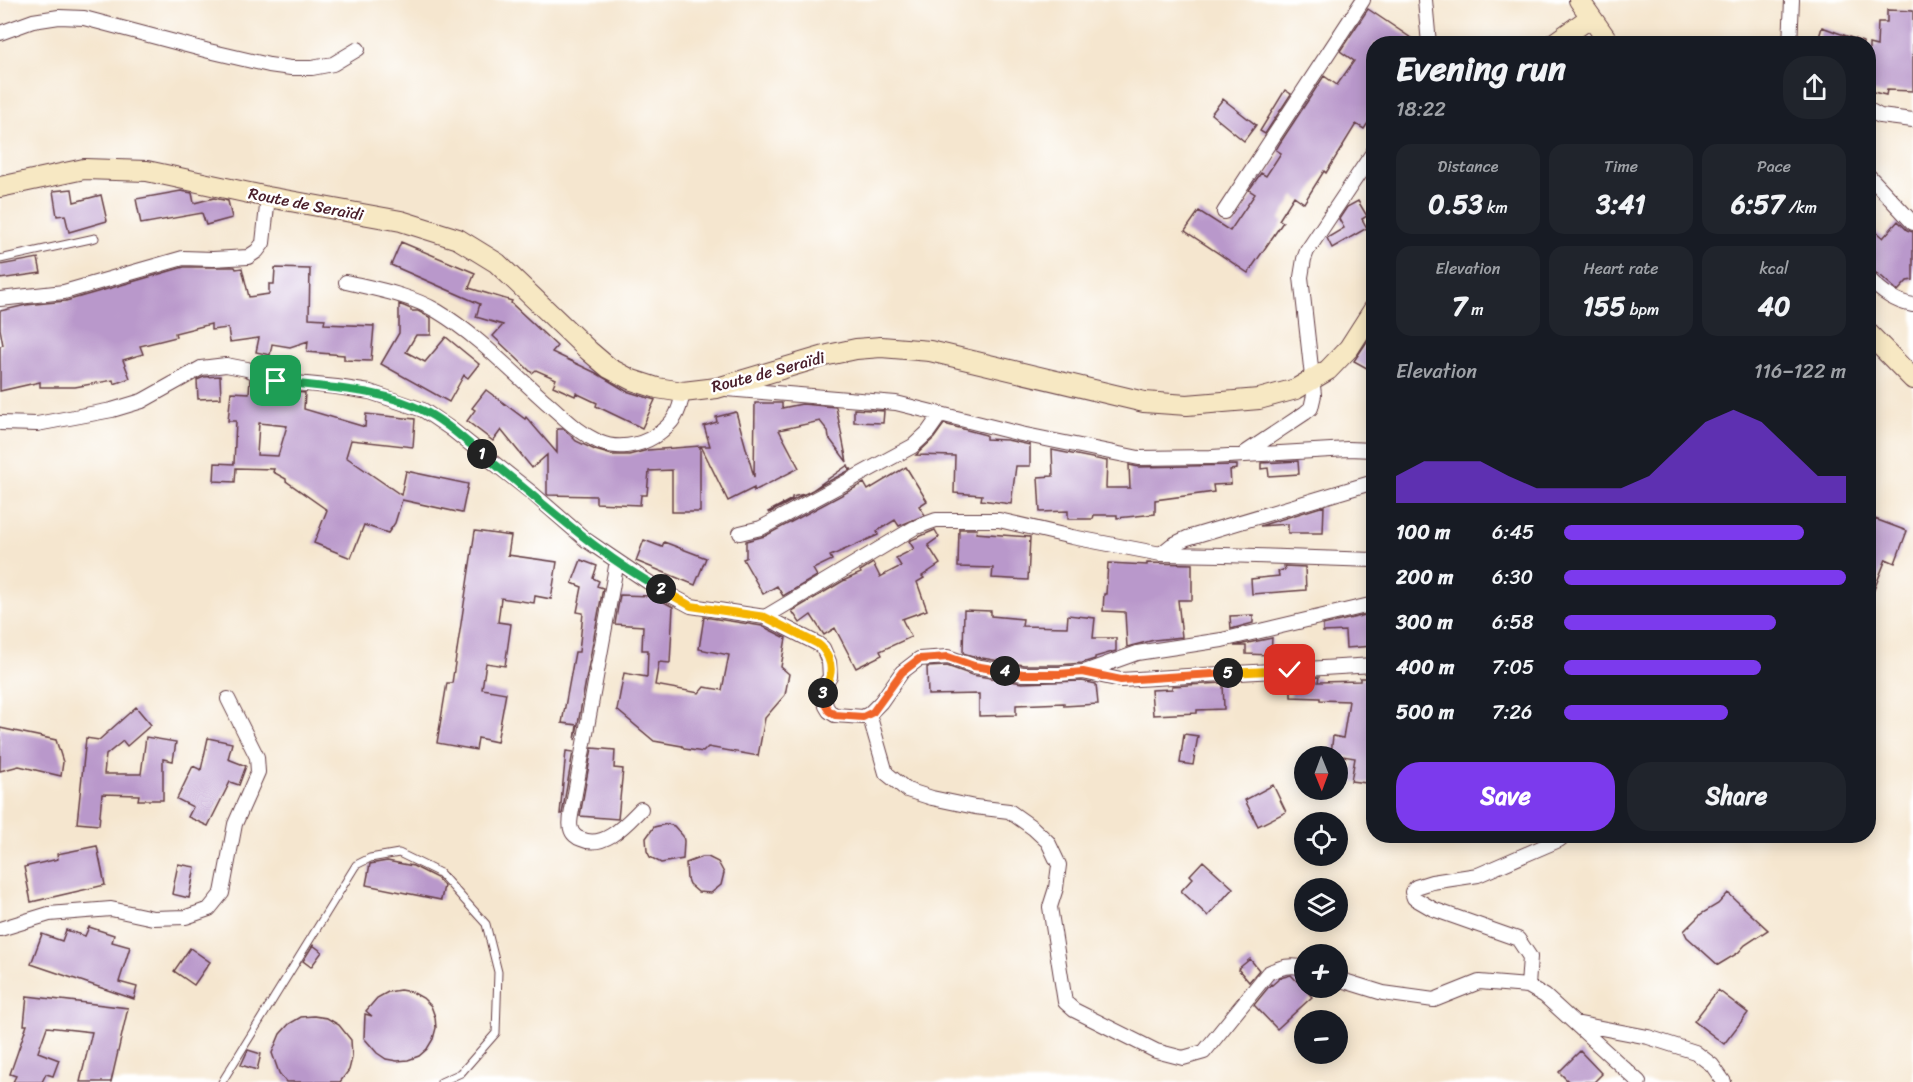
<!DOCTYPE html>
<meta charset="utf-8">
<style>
body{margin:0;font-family:Sriracha,sans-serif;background:#20242c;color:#f1f3f6;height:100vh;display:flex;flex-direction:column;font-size:22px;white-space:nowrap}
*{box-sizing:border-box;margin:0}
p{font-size:20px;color:#9ea1a6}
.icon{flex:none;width:33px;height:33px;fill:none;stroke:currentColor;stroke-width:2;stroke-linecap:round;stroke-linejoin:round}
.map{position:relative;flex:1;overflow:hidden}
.panel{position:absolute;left:1366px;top:36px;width:510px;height:807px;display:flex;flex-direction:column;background:#171b24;border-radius:24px;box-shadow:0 3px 15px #0003}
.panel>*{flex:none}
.needle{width:39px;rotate:179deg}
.buttons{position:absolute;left:1294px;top:746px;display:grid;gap:12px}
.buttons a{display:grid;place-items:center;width:54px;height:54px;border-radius:50%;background:#171b24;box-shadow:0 3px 15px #0003;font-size:30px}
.pin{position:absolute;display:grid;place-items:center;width:51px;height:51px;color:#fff;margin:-26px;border-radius:12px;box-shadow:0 3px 9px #0006}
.km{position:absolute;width:30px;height:30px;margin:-15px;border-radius:50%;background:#222;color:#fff;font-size:16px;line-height:30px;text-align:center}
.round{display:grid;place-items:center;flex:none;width:63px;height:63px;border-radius:24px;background:#20242c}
.overview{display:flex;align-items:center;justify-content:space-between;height:102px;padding:0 30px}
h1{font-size:33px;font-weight:800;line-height:45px}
.stats{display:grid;grid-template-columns:repeat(3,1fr);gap:9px;height:102px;padding:6px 30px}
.stats div{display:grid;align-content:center;border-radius:15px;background:#20242c;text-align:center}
.stats b{font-size:26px;font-weight:800}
.stats small{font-size:16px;font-weight:400}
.stats p{font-size:16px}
.chart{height:168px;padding:12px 30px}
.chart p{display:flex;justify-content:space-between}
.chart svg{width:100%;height:108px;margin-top:6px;fill:#7c3aed;opacity:.7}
.cta{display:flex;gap:12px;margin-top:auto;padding:12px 30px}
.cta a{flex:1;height:69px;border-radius:24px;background:#7c3aed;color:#fff;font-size:24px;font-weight:800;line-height:69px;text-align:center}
.cta a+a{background:#20242c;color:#f1f3f6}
ul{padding:0 30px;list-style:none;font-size:20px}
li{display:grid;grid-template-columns:96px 72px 1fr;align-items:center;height:45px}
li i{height:15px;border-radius:8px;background:#7c3aed}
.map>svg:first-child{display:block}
</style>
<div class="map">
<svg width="1913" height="1082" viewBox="0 0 1913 1082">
<rect width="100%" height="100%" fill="#fff"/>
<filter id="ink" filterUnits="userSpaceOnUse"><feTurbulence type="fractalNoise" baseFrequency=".0167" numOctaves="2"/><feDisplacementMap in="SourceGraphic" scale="12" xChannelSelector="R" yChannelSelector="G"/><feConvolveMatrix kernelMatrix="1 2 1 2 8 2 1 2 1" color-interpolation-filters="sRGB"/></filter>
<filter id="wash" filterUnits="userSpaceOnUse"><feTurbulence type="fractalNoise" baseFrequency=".008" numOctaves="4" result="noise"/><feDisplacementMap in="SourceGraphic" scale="24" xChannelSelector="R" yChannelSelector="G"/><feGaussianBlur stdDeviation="1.35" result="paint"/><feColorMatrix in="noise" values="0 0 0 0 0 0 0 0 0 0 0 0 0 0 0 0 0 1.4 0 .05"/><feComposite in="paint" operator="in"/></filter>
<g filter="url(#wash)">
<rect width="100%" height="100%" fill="#f5e6cf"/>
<g id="blocks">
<path fill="#b998cb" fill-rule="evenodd" d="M1368 9 1420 44H1374V114L1364 129 1356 124 1326 173 1324 171 1304 203 1294 196 1279 220 1283 222 1248 273 1185 231 1199 211 1230 231 1255 194 1249 190 1261 173 1266 176 1281 153 1276 150 1280 143 1324 76 1337 85 1354 61 1340 51Z
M1887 10 1913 11V91L1887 90 1886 95 1869 91V44L1877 46 1878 22H1887Z
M1822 27 1863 42V44H1817Z
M1285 90 1291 94 1265 134 1260 131Z
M1223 99 1256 125 1244 141 1211 114Z
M72 189 74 202 101 195 107 221 69 232 65 215 57 216 53 191Z
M181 191 192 193 194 203 214 198 228 201 232 218 206 225 202 213 141 224 136 199Z
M1358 201 1367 216 1362 219 1367 228 1332 248 1327 238 1344 228 1339 219 1347 207Z
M1898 221 1907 230 1913 232V280L1907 281 1898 291 1881 276 1869 269V226L1883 238Z
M401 242 475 273 469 288 512 301 511 303 557 346 552 352 596 373 626 391 655 400 642 428 596 406 597 403 576 393 575 396 553 386 556 379 536 370 532 373 493 336 503 325 476 317 480 304 391 265Z
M38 258 41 273 0 279V265Z
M184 267H235L236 269 242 268 249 297 269 294V284H274L275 268 310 269 309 318 325 319 324 324 374 326 371 361 344 360V355L307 352 308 341 290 347 272 344 270 355 256 352 259 338 230 342 228 328 211 330V324L175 333 176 337 140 346 143 354 123 360 130 378 114 384 113 380 75 387H40V382L0 391V346L3 345 0 329V311L26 305 66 301Z
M399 304 411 309V311H418L431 318V335H416L406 352 425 362 446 337 479 364 468 378 464 375 449 402 381 364 399 333Z
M1374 331V372L1354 361Z
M220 376 221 398 198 399 197 380 204 377Z
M250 380 275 390 305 393 304 409 365 427 366 414 415 419 413 447 351 440 346 457 401 495 406 471 468 484 462 513 402 500 395 523 388 533 364 525 351 558 314 543 327 510 286 481V479L273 472 274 469 236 468 235 482 214 481 215 463 234 464 236 421H228L231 392 249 393ZM259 423 287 426 278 456 257 455Z
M486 390 525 419 526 417 557 453V429H564L576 441 595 450 612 455H629L648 450 700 446V512H672V470L649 471 647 495H641L640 505 596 503V496L548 495 547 494V455L532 468 501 430 493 441 467 421 475 410 472 408Z
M755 403H782V408L802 404 836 407 847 462 829 438 828 431 820 421 779 430 799 468 754 491V488L728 501 701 446H710L704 426 717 422 716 417 736 412 754 477Z
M854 409 884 411 883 423 854 422Z
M944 424 986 435V439L1007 440 1030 445V466H1016L1011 504 981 500 982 495 954 493 955 456 916 455 934 438Z
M1052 450 1107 461 1106 488H1130L1129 465 1139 467 1237 465V469L1230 470 1231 484 1213 485 1214 492 1155 500V514L1117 518V515H1094L1093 519H1068V511L1040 512 1038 477 1053 476Z
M1298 461 1299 474 1269 476 1268 468 1261 469V463Z
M848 465 849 469H852L769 513 768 512 792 499V497L808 493Z
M906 467 927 501 919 506 925 515 899 526 895 520 877 531 878 535 830 556 832 560 813 569 817 576 783 596 777 586 763 594 743 559 746 558V541L765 536 864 483 868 490Z
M1324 506 1323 533H1288V524L1260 526Z
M1875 519 1907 531 1895 563 1886 559 1870 600 1869 536Z
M959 529H977L976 533 1030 537 1028 580 992 578 993 568 958 567Z
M935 530 939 537 928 545 940 564 922 576 924 578 917 582 927 610 902 619 911 637 880 651 882 655 856 668 835 628 824 635 811 615 800 623 792 611 843 581 861 573 860 571 873 563 880 577 901 566 896 558 914 549 909 541Z
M475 531 511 536 508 555 557 562 551 599 535 596 534 603 501 598 498 622 511 624 505 666 486 663 482 689 506 693 497 742 478 738 476 750 437 743 447 683H452Z
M644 540 662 547 664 542 706 558 695 585 636 561Z
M581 560 597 566 593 578 599 581 597 586 603 588 575 740 577 725 562 723 575 652H579L583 613 577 612 582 587 572 583Z
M1108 563 1147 565V563L1192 564V600H1178L1182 637 1154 640 1127 647 1125 612 1103 611 1104 594H1106Z
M1284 566 1305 567 1306 590 1252 594 1251 579 1279 576 1278 571 1285 570Z
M620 595 653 596 673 607 670 663 659 662 655 685 699 693 704 687 722 690 729 655 699 649 704 617 762 626 786 638 781 667 789 674 785 695 765 718 758 756 708 747 703 752 685 749 682 746 654 741 617 710 624 673 647 677 648 650H642L643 626 615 624Z
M964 610 991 611V616L1023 619 1022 626 1067 627 1068 615 1095 618 1093 638H1116V651L1095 657V659L1082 663 1059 665H1024L976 657 963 653Z
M1374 613V646L1346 648 1345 631 1323 632V625Z
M1253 615V623L1231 629 1230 616Z
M1272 638 1271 655 1246 654V646H1234Z
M947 666 972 675 1022 683 1082 681 1096 684 1098 704 1064 706V703L1016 705V715L979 716V694L928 695 927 667Z
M1319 677 1318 682 1360 681V678H1374V784L1351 781 1355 758 1331 754 1333 736 1343 738 1349 701 1320 700V698L1291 697V685H1299V678Z
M1223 683 1224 709 1197 710V713L1153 715 1151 690 1172 689V686Z
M136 707 151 725 127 746 123 741 106 755 104 774H141L146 737 176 742 173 761 163 759V800H138L139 795 102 794 99 825 77 823 86 738 99 740Z
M0 728 56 740 63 762 61 776 19 766 0 771Z
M1184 734 1198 736 1193 765 1180 763Z
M208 738 232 743 228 759 246 766 239 785 230 782 208 826 188 817 193 807 177 799 193 766 201 770Z
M592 748 615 750 614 768 623 769 618 819 580 816Z
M566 751 573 752 562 814H560Z
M1273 785 1286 812 1258 826 1245 800Z
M667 824 674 826 683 836 684 841 683 859 661 863 650 857 647 851 646 838 654 827Z
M97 846 105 885 31 902 24 867 58 859 57 854Z
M702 857H708L718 862 724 873 721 885 711 893 698 892 689 884 687 879 686 863Z
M387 861 413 866 437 878 444 886 441 900 366 885 370 864Z
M1203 861 1233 888 1208 916 1181 891 1193 878 1190 875Z
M178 864 195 867 189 898 172 894Z
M1728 893 1768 930 1745 945 1738 953 1718 965 1687 937 1684 931 1701 914 1718 904Z
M89 927 114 935 112 942 130 947 119 982 137 987 134 999 31 964 42 934 62 941 66 930 85 936Z
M313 945 322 952 311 967 303 961Z
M190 948 210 962 194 985 174 971Z
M1250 959 1259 970 1249 982 1238 969Z
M1291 975 1312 997 1277 1029 1254 1005 1271 984 1272 985 1280 978Z
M400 990 412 992 423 998 431 1006 435 1017 436 1028 433 1039 427 1049 419 1056 408 1060 397 1061 386 1059 377 1053 364 1038 365 1014 372 1016 366 1011 377 998 388 992Z
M1718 990 1748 1013 1724 1044 1694 1021Z
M27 996 128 1008 111 1082H80L92 1032 47 1027 38 1052 59 1060 53 1076 46 1074 42 1082H13L16 1076 10 1074 27 1025H24Z
M314 1016 327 1018 339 1025 351 1040 352 1058 349 1070 340 1082H286L279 1073 272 1053 280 1034 289 1024 301 1017Z
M248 1050 261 1054 257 1070 241 1065Z
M1580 1051 1602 1074 1594 1082H1569L1559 1072Z"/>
</g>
</g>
<g filter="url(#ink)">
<use href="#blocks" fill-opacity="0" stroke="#643d44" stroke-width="1.5"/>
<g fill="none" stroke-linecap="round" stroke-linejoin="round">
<g stroke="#643d44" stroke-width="9">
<path id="lane" d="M0 259 95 238
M222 1082 356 865 370 858 399 853 440 873 486 924 498 972 496 1033 461 1073 441 1082"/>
</g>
<g stroke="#643d44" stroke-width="16">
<path id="street" d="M1425 0 1429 44
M0 33 33 21 59 17 84 18 209 51 269 65 291 68H312L333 64 358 49
M1790 44 1792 0
M1869 110 1880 116 1913 120
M1869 176 1913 223
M1224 212 1363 0
M1869 279C1882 292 1895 302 1913 305
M346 282C376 289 410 295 437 311 477 335 510 370 545 401 563 416 577 432 599 442 617 450 639 446 655 436 674 423 679 414 683 392
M0 299 64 292 183 258 213 259 248 257 257 251 263 243 268 197
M726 389 896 403 1021 434 1139 458 1211 457 1348 449 1374 450
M0 423 37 424 112 410 142 401 201 368 226 365 247 369 276 381 337 387 370 392 423 410 451 429 532 493 586 540 657 588 691 606 765 617 818 644 823 648 829 662 830 677 823 687V693L826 706 829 711 835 715 863 717 869 714 881 702 902 672 919 659 948 657 974 666 1023 674H1059L1083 672 1121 680 1374 665
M1245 453 1305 413 1311 408 1314 395 1301 277 1304 259 1307 251 1374 151
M740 533 761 528 913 446 928 432 940 415
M1161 554 1172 545 1187 538 1374 482
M617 561 572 810C571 815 569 824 571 829 572 834 577 838 581 839 604 850 627 823 641 809
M765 617 914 528 936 520H999L1072 537 1161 554 1224 555 1374 560
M1084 672 1137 653 1222 640 1374 604
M869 714 886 773 907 790 932 798 975 807 1009 811 1033 828 1048 842 1059 865 1056 888 1050 907 1065 1002 1074 1010 1156 1051 1183 1058 1204 1052 1268 973C1281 967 1291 964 1305 968
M0 929 49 914 111 909 153 918 186 917 209 909 222 893 235 824 258 772 257 757 228 699
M1338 979 1383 993 1434 1000 1479 982 1528 986 1545 996 1639 1082
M1528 986 1530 957 1518 939 1433 909 1414 898 1412 892 1416 887 1432 882 1478 875 1559 840 1564 836
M1575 1023 1648 1037 1695 1052 1712 1065 1724 1082"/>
</g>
<g stroke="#643d44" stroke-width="22">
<path id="secondary" d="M1579 0 1610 44
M1553 44 1591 17
M0 187 84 169 147 171 268 197 401 221 458 239 497 263 589 351 609 368 632 380 657 388 683 392 717 388 828 355 856 349 881 347 930 351 1144 402 1187 405 1259 399 1296 389 1328 370 1349 348 1374 309
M1869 334 1913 379"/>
</g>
<use href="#lane" stroke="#fff" stroke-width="7"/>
<use href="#street" stroke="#fff" stroke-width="14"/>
<use href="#secondary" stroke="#f7e8c3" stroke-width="20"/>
</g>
</g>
<g fill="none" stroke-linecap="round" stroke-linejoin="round" filter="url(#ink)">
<g stroke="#fff" stroke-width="12">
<path id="split-1" d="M276 381C325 389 377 387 422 410 444 420 463 439 482 454"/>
</g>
<g stroke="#fff" stroke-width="12">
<path id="split-2" d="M482 454C541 500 595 553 661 589"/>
</g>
<g stroke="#fff" stroke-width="12">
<path id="split-3" d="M661 589 691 606 765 617 818 644C826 650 833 664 830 675 829 683 823 686 823 693"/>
</g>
<g stroke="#fff" stroke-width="12">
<path id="split-4" d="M823 693 826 706 829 711 835 715 863 717 873 712 902 672 919 659 948 657 974 666 1005 671"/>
</g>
<g stroke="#fff" stroke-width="12">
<path id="split-5" d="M1005 671 1023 674H1059L1083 672 1121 680 1228 673"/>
</g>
<g stroke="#fff" stroke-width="12">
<path id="split-6" d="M1228 673 1290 670"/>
</g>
<use href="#split-1" stroke="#22a559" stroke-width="8"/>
<use href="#split-2" stroke="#22a559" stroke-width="8"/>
<use href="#split-3" stroke="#f5b400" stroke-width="8"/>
<use href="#split-4" stroke="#f0652b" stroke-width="8"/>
<use href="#split-5" stroke="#f0652b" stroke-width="8"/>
<use href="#split-6" stroke="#f5b400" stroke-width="8"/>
</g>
<g text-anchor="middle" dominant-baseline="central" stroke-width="5" stroke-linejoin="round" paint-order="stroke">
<g font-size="16" fill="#4a1f2b" stroke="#fff">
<text transform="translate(306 204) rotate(11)">Route de Seraïdi</text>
<text transform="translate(768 372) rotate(-15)">Route de Seraïdi</text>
</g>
</g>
</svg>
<div class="buttons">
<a><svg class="needle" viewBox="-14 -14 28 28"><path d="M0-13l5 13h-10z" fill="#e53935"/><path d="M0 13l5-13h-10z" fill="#9ea1a6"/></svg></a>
<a><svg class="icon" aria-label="locate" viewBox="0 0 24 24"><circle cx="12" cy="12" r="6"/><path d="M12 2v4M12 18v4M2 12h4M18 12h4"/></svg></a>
<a><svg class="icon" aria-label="layers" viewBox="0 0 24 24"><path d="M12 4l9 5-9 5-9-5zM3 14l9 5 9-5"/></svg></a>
<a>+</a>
<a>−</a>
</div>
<div class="pin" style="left:276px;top:381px;background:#1e9e55"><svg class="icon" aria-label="arrive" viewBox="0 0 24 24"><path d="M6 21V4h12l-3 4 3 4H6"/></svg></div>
<div class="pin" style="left:1290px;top:670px;background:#d93025"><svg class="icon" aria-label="check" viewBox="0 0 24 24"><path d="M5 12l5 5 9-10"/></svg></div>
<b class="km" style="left:482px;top:454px">1</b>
<b class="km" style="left:661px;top:589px">2</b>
<b class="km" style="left:823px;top:693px">3</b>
<b class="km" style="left:1005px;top:671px">4</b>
<b class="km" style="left:1228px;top:673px">5</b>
<section class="panel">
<div class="overview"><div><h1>Evening run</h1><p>18:22</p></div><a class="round"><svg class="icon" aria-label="share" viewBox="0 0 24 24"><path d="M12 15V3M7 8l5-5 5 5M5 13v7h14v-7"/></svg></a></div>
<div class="stats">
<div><p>Distance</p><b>0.53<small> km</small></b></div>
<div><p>Time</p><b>3:41</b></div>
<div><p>Pace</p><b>6:57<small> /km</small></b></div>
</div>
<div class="stats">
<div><p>Elevation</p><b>7<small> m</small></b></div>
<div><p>Heart rate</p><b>155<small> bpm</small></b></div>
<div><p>kcal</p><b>40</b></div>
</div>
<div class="chart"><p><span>Elevation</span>116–122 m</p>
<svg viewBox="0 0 160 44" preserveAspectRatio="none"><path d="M0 44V33L10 27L20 27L30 27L40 33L50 38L60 38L70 38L80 38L90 33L100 22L110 11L120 6L130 11L140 22L150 33L160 33V44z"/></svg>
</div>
<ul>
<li><b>100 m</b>6:45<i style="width:85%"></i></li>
<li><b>200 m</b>6:30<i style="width:100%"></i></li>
<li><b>300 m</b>6:58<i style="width:75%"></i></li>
<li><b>400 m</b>7:05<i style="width:70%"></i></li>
<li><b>500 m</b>7:26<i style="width:58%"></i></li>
</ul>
<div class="cta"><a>Save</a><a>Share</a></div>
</section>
</div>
